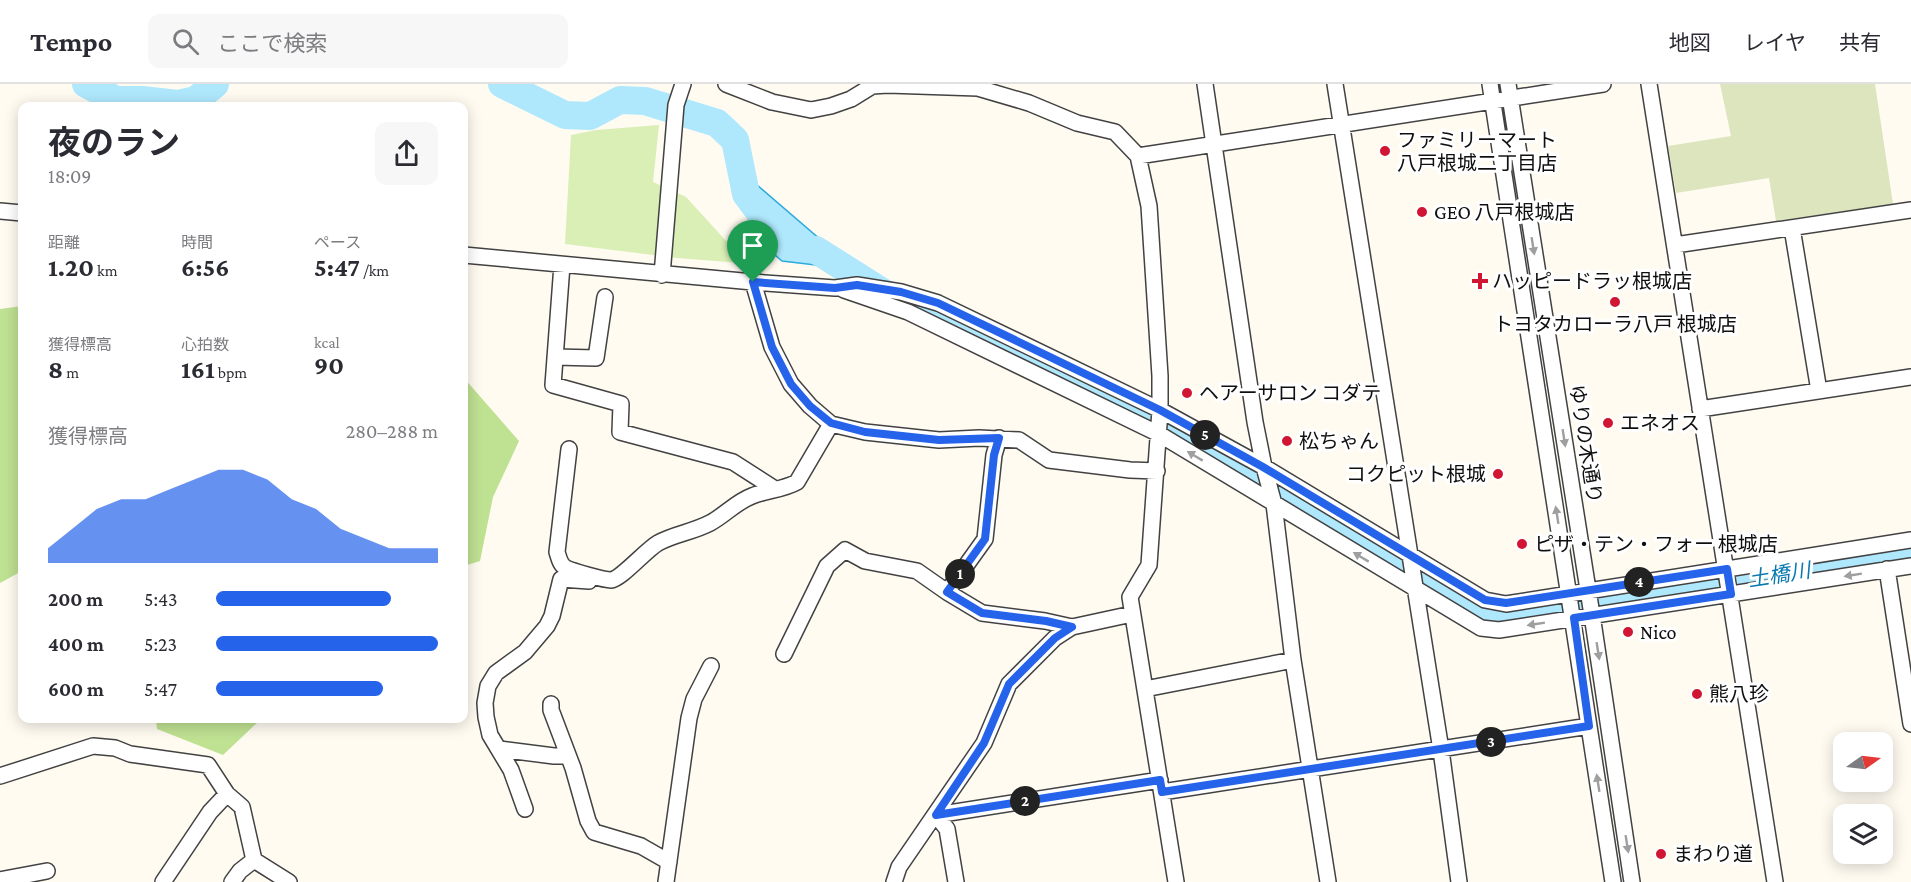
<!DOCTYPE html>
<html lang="ja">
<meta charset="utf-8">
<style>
body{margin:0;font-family:"Crimson Pro","Noto Sans JP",serif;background:#f7f7f7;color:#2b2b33;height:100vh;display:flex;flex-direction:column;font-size:22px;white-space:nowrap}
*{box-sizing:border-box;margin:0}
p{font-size:20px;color:#7c7c81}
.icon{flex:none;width:33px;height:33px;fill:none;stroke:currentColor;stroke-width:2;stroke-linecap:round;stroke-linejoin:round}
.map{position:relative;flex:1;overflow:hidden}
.details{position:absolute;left:18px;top:18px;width:450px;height:621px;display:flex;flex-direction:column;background:#fff;border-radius:12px;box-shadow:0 3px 15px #0003}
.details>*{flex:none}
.needle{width:39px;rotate:76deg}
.buttons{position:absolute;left:1833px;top:648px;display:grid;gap:12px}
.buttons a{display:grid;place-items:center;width:60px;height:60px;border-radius:12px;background:#fff;box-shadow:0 3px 15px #0003;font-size:30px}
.pin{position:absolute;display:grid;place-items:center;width:51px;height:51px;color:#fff;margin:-62px -26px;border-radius:50% 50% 50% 0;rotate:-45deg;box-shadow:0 0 6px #0007}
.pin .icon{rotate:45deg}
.km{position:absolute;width:30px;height:30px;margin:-15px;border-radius:50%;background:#222;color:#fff;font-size:16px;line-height:30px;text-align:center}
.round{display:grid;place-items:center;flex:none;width:63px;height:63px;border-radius:12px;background:#f7f7f7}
.overview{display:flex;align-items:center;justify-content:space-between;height:102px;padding:0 30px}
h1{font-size:33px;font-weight:700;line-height:45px}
.figures{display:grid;grid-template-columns:repeat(3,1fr);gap:9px;height:102px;padding:6px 30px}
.figures div{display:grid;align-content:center}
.figures b{font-size:26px;font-weight:700}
.figures small{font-size:16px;font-weight:400}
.figures p{font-size:16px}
.chart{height:168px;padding:12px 30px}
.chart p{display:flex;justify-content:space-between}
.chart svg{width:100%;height:108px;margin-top:6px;fill:#2563eb;opacity:.7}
ul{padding:0 30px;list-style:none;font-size:20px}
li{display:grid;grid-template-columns:96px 72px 1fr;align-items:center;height:45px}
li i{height:15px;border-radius:8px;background:#2563eb}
header{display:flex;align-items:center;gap:36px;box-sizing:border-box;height:84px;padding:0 30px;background:#fff;border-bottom:2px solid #e1e1e2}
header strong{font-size:28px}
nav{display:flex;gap:33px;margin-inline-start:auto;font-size:21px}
.search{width:420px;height:54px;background:#f7f7f7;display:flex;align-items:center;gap:15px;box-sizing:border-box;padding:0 21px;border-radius:12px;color:#7c7c81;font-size:22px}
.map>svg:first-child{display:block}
</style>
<header>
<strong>Tempo</strong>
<div class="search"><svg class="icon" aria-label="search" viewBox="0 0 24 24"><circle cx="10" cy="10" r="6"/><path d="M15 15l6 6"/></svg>ここで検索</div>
<nav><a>地図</a><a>レイヤ</a><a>共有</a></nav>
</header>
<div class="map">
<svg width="1911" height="798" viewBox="0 0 1911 798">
<rect width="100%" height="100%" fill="#fffbf1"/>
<path fill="#d9efb5" d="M659 41 653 98 686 113 738 170 741 179 677 174 565 160 571 51 596 46Z"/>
<path fill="#bfe192" d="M22 222V487L0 499V225Z
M464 294 519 357 493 413 480 477 464 482Z
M156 635V634L261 635 223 671 157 645Z"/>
<path fill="#dce5be" d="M1720 0H1875L1893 120 1776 137 1769 94 1676 109 1668 62 1731 52Z"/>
<path fill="#afe8fd" stroke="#2daadd" stroke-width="1.5" d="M743 95H750L850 181 849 185 782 177 748 148 758 134 739 113 740 99Z"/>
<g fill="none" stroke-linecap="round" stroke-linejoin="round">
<path stroke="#afe8fd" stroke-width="28" d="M86 0 116 16H142L178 20 196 16 215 0
M502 0 565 31 590 32 620 16 645 17 717 39 735 56 746 110 760 129
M816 166 884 209 973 248 1130 321 1378 470 1464 519 1492 538 1723 498 1911 470"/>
<g stroke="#424242" stroke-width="18">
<path id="minor" d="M726 0 772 18 811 26 831 22 851 15 872 2 888 1 978 4 1029 19 1077 39 1115 48 1138 72 1149 122 1160 292V326L1149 481 1130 513 1176 798
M1205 0 1255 338 1264 383 1274 420 1293 576 1328 798
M1335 0 1441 666 1459 798
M1490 0 1613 798
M1508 0 1592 531 1632 798
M1649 0 1775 798
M1138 72 1603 0
M0 127 22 129
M1792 144 1819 307
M1675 161 1911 126
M464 171 753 198 835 204 857 201 901 208 938 219 1160 326 1264 383 1485 516 1506 520 1911 456
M562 181 553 301 621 320 620 348 733 378 775 405
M662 191 676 21 683 0
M753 198 772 263 791 300 810 322 831 340 865 348 939 356 979 354 1019 356 1049 376 1130 386 1157 387
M844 206 908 228 1159 350 1481 544 1499 546 1911 482
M555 273 596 274 605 213
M1700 325 1911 293
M569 365 557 468C559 474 560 481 566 484 572 487 604 496 611 496 621 495 646 466 658 459 674 450 693 448 710 439 725 431 736 418 752 412 767 406 783 406 797 398L831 340
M1887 485 1911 640
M947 508 985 455 994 371 999 354
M784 570 827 482 845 466 865 477 917 487 947 508 982 529 1045 537 1072 543
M1145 605 1293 576
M551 620V626L573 684 588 737 594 748 641 762 669 778
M499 665 554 672H568
M0 692 93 662 115 664 130 670 208 681 227 710
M1162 708 1589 642
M525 725 511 686 490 651 486 633 485 619 488 602 496 589 525 568 547 542 552 532 561 495 589 497
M0 796 47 787
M163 798 210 728 227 710 242 723 254 776 289 798
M232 798 240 787 254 776
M666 798 689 634 694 615 711 582
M894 798 899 783 984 659 1009 600 1055 554 1072 543 1132 530
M956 798 947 745 936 731 1160 696"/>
</g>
<use href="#minor" stroke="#fff" stroke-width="15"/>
</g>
<defs><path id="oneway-solid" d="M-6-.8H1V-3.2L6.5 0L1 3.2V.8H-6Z" transform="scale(1.5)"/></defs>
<g fill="#9f9f9f">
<use href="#oneway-solid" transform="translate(1533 162) rotate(81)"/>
<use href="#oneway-solid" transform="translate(1564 354) rotate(81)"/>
<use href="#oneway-solid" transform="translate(1195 372) rotate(-149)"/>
<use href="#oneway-solid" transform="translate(1557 431) rotate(-99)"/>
<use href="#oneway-solid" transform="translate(1361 473) rotate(-149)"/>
<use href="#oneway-solid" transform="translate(1853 491) rotate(171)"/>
<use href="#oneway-solid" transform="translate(1536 540) rotate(171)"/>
<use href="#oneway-solid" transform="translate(1598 567) rotate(81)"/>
<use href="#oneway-solid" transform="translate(1598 699) rotate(-99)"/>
<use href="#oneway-solid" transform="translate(1627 760) rotate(81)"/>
</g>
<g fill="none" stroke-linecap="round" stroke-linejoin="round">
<g stroke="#fff" stroke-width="12">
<path id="route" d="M753 198 835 204 857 201 901 208 938 219 1160 326 1263 383 1485 516 1506 519 1727 485 1731 510 1574 534 1589 642 1162 708 1160 696 936 731 984 659 1009 600 1055 554 1072 543 1046 537 982 529 947 508 985 455 994 371 999 354 939 356 865 348 831 339 810 322 791 300 772 263Z"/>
</g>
<use href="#route" stroke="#2563eb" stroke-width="8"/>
</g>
<g fill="#d01633" stroke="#fff" stroke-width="2">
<circle cx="1385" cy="67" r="6"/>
<circle cx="1422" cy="128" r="6"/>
<path d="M1477 188h6v6h6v6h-6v6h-6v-6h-6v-6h6z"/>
<circle cx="1615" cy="218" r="6"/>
<circle cx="1187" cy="309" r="6"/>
<circle cx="1608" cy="339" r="6"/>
<circle cx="1287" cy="357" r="6"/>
<circle cx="1498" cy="390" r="6"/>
<circle cx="1522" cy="460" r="6"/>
<circle cx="1628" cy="548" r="6"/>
<circle cx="1697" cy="610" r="6"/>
<circle cx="1661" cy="770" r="6"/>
</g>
<g text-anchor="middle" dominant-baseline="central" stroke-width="6" stroke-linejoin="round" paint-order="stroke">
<g font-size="20" fill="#0f0f0f" stroke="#fff" text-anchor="start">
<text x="1397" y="56">ファミリーマート<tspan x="1397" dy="23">八戸根城二丁目店</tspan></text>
<text x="1434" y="128">GEO 八戸根城店</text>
<text x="1492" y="197">ハッピードラッ根城店</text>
<text x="1615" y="240" text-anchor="middle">トヨタカローラ八戸 根城店</text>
<text x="1199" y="309">ヘアーサロン コダテ</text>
<text x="1620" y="339">エネオス</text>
<text x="1299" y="357">松ちゃん</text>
<text x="1486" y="390" text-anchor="end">コクピット根城</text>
<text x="1534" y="460">ピザ・テン・フォー 根城店</text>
<text x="1640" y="548">Nico</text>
<text x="1709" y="610">熊八珍</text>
<text x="1673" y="770">まわり道</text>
</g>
<g font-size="20" fill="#0f0f0f" stroke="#fff">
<text transform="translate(1586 360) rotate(81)">ゆりの木通り</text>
</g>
<g font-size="21" font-style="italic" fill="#0979b0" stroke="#fff">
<text transform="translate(1779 491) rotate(-9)">土橋川</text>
</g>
</g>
</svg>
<div class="buttons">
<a><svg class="needle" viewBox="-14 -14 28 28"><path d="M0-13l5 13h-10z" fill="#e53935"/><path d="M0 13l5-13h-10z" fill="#7c7c81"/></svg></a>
<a><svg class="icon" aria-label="layers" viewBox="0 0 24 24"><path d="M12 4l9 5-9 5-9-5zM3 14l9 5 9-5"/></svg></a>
</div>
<div class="pin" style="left:753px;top:198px;background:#1e9e55"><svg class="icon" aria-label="arrive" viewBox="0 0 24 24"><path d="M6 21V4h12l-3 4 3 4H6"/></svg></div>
<b class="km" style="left:960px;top:490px">1</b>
<b class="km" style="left:1025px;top:717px">2</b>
<b class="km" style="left:1491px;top:658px">3</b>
<b class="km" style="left:1639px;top:498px">4</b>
<b class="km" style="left:1205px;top:351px">5</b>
<section class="details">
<div class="overview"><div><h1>夜のラン</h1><p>18:09</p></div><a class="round"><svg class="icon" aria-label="share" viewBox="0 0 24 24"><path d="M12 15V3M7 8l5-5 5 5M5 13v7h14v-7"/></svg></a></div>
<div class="figures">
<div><p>距離</p><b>1.20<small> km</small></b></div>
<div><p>時間</p><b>6:56</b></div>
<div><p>ペース</p><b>5:47<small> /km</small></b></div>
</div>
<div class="figures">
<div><p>獲得標高</p><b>8<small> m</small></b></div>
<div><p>心拍数</p><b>161<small> bpm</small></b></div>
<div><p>kcal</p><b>90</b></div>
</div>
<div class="chart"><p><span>獲得標高</span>280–288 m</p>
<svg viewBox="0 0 160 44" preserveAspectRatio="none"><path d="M0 44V38L10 30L20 22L30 18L40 18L50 14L60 10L70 6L80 6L90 10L100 18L110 22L120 30L130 34L140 38L150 38L160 38V44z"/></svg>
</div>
<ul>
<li><b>200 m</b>5:43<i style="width:79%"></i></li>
<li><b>400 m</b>5:23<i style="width:100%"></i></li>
<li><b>600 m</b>5:47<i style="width:75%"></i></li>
</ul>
</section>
</div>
